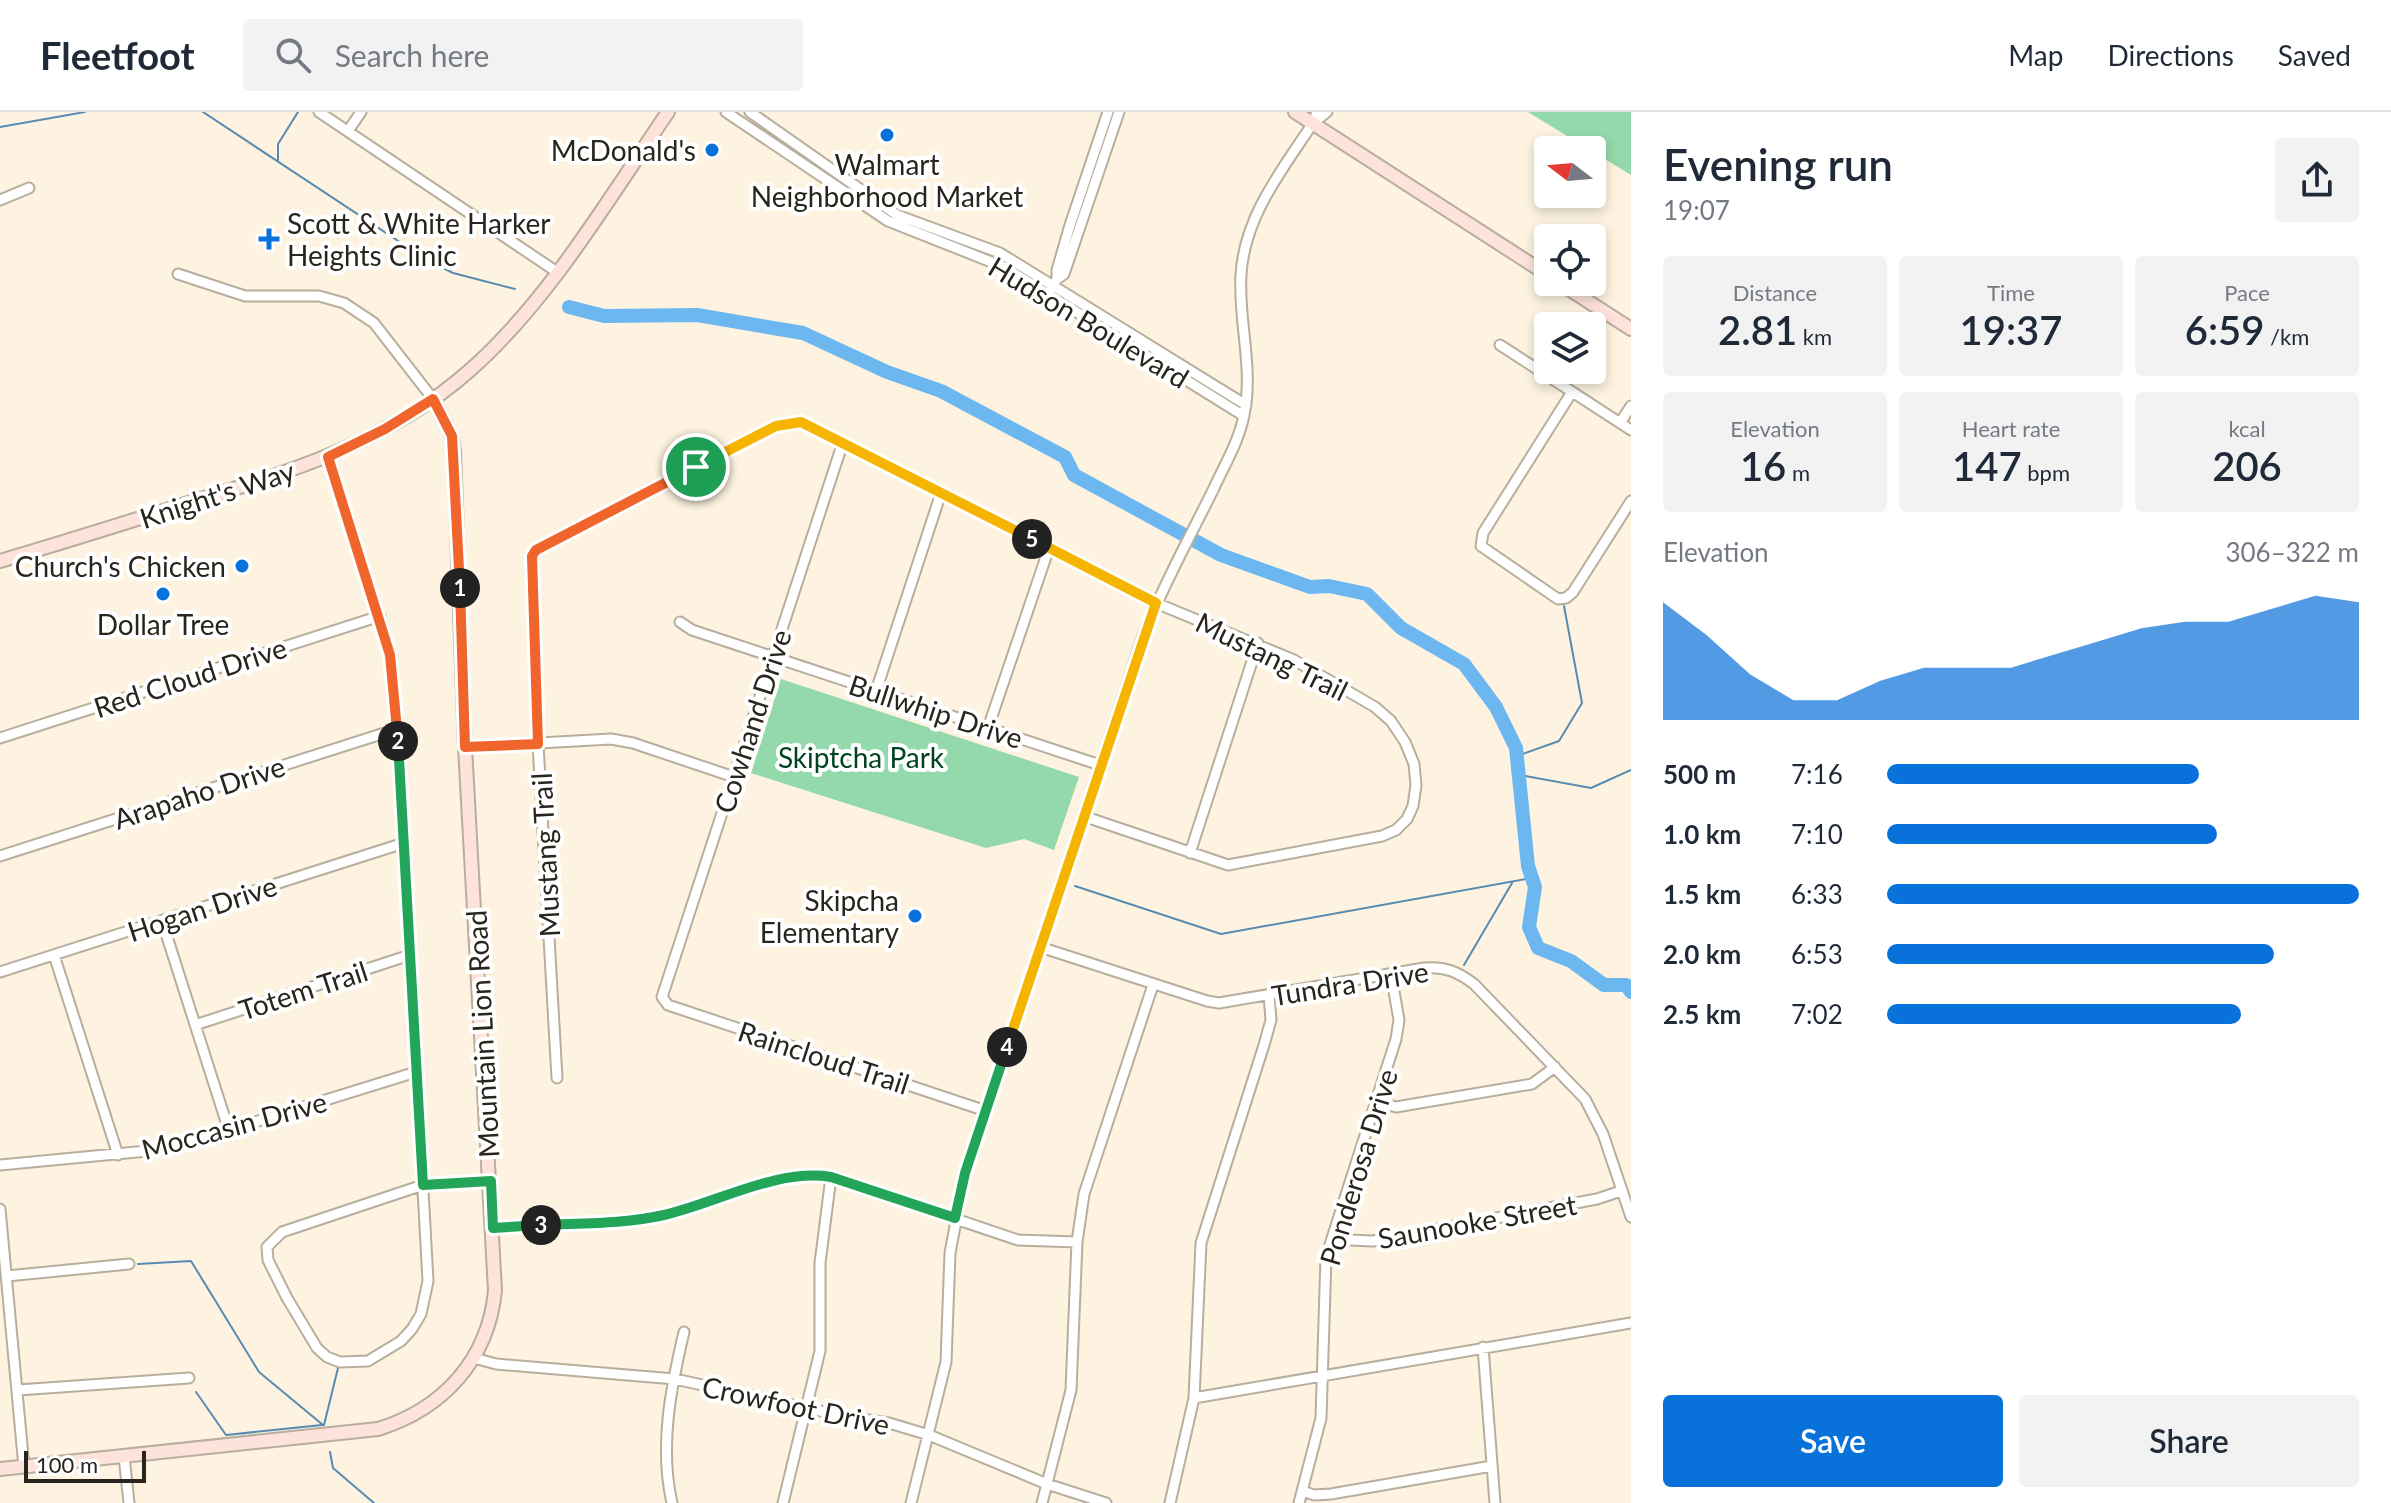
<!DOCTYPE html>
<meta charset="utf-8">
<style>
body{margin:0;font-family:Lato,sans-serif;background:#f2f2f3;color:#1f2937;height:100vh;display:flex;flex-direction:column;font-size:30px;white-space:nowrap}
*{box-sizing:border-box;margin:0}
p{font-size:26px;color:#747a83}
.icon{flex:none;width:44px;height:44px;fill:none;stroke:currentColor;stroke-width:2;stroke-linecap:round;stroke-linejoin:round}
.map{position:relative;flex:1;overflow:hidden}
.panel{display:flex;flex-direction:column;background:#fff;width:760px}
.panel>*{flex:none}
.needle{width:52px;rotate:286deg}
.tools{position:absolute;left:1534px;top:24px;display:grid;gap:16px}
.tools a{display:grid;place-items:center;width:72px;height:72px;border-radius:8px;background:#fff;box-shadow:0 4px 12px #0003;font-size:40px}
.scale{position:absolute;left:24px;bottom:20px;width:122px;box-sizing:border-box;padding-left:8px;border:4px solid #28251e;border-top:0;font-size:22px;line-height:28px;white-space:nowrap;color:#28251e;-webkit-text-stroke:6px #fff;paint-order:stroke}
.pin{position:absolute;display:grid;place-items:center;width:68px;height:68px;color:#fff;margin:-34px;border:4px solid #fff;border-radius:50%;box-shadow:0 2px 8px #0007}
.km{position:absolute;width:40px;height:40px;margin:-20px;border-radius:50%;background:#222;color:#fff;font-size:22px;line-height:40px;text-align:center}
.round{display:grid;place-items:center;flex:none;width:84px;height:84px;border-radius:8px;background:#f2f2f3}
.headline{display:flex;align-items:center;justify-content:space-between;height:136px;padding:0 32px}
h1{font-size:44px;font-weight:600;line-height:60px}
.stats{display:grid;grid-template-columns:repeat(3,1fr);gap:12px;height:136px;padding:8px 32px}
.stats div{display:grid;align-content:center;border-radius:8px;background:#f2f2f3;text-align:center}
.stats b{font-size:40px;font-weight:600}
.stats small{font-size:22px;font-weight:400}
.stats p{font-size:22px}
.chart{height:224px;padding:16px 32px}
.chart p{display:flex;justify-content:space-between}
.chart svg{width:100%;height:144px;margin-top:8px;fill:#0972da;opacity:.7}
.action{display:flex;gap:16px;margin-top:auto;padding:16px 32px}
.action a{flex:1;height:92px;border-radius:8px;background:#0972da;color:#fff;font-size:32px;font-weight:600;line-height:92px;text-align:center}
.action a+a{background:#f2f2f3;color:#1f2937}
ul{padding:0 32px;list-style:none;font-size:26px}
li{display:grid;grid-template-columns:128px 96px 1fr;align-items:center;height:60px}
li i{height:20px;border-radius:10px;background:#0972da}
header{display:flex;align-items:center;gap:48px;box-sizing:border-box;height:112px;padding:0 40px;background:#fff;border-bottom:2px solid #e0e1e3}
header strong{font-size:38px}
nav{display:flex;gap:44px;margin-inline-start:auto;font-size:28px}
.search{width:560px;height:72px;background:#f2f2f3;display:flex;align-items:center;gap:20px;box-sizing:border-box;padding:0 28px;border-radius:8px;color:#747a83;font-size:30px}
main{display:flex;flex:1;min-height:0}
.map>svg:first-child{display:block}
</style>
<header>
<strong>Fleetfoot</strong>
<div class="search"><svg class="icon" aria-label="search" viewBox="0 0 24 24"><circle cx="10" cy="10" r="6"/><path d="M15 15l6 6"/></svg>Search here</div>
<nav><a>Map</a><a>Directions</a><a>Saved</a></nav>
</header>
<main>
<div class="map">
<svg width="1631" height="1391" viewBox="0 0 1631 1391">
<rect width="100%" height="100%" fill="#fdf3e0"/>
<path fill="#93d9ab" d="M1528 0H1631V63Z
M781 567 1079 665 1054 738 1024 727 986 736 751 661Z"/>
<g fill="none" stroke-linecap="round" stroke-linejoin="round">
<path stroke="#588bb1" stroke-width="2" d="M203 0 427 148 453 161 515 177
M0 15 85 0
M278 49V32L298 0
M1517 644 1559 629 1582 591 1564 494
M1520 663 1591 676 1631 658
M1075 774 1221 822 1532 766
M1464 853 1512 771
M138 1152 191 1149 259 1260 323 1313
M196 1280 226 1323 322 1313
M324 1313 338 1256
M330 1340 333 1356 374 1391"/>
<path stroke="#6cb7f0" stroke-width="14" d="M569 195 604 204 697 203 803 221 887 260 941 279 1065 345 1074 363 1221 443 1310 475 1329 474 1367 482 1401 516 1464 552 1496 595 1516 636 1528 754 1535 775 1529 815 1538 836 1571 849 1604 873H1626L1631 880"/>
<g stroke="#b8ae9d" stroke-width="13">
<path id="street" d="M319 0 557 160
M726 0 888 109 1004 155 1244 304
M750 0 897 103 1000 141 1246 293
M1313 11 1327 0
M348 19 361 0
M0 88 29 76
M178 162 245 184H319L344 191 374 211 433 287
M1057 167V158L1070 113 1108 0
M1051 178 1057 167 1064 162 1119 0
M1500 233 1631 318
M1572 280 1483 421 1481 434 1558 487 1566 486 1573 480 1631 389
M1620 311 1631 294
M843 330 662 885 668 893 986 999
M328 345 390 543 404 731 428 1169 421 1202 412 1217 401 1229 368 1249 340 1250 327 1245 317 1236 287 1186 268 1148 267 1135 282 1120 423 1073 491 1069
M680 510 692 518 1100 653
M876 579 941 381
M988 616 1049 436
M0 626 380 504
M465 635 611 627 633 631 734 665
M1190 741 1258 531
M0 744 397 617
M162 809 229 1019
M1040 835 1207 889 1219 891 1424 856C1445 854 1458 860 1474 872L1585 987 1603 1022 1631 1105
M54 843 118 1043
M0 860 404 731
M195 913 410 843
M557 966 538 632 532 444 536 438 776 314 801 310 1156 491 1294 548 1375 595 1391 609 1405 630 1414 652 1416 673 1413 694 1407 707 1396 718 1382 724 1228 753 1083 704
M1377 990 1396 995 1532 972 1555 955
M0 1053 168 1037 416 960
M0 1097 24 1355
M493 1116C544 1113 597 1114 647 1107 707 1098 770 1055 831 1065L1018 1128 1077 1130
M1333 1123 1349 1128 1373 1129 1597 1087 1621 1079
M7 1164 129 1152
M1483 1235 1495 1391
M474 1246 496 1252 675 1267 848 1305 889 1311 929 1323 1047 1372 1106 1391
M18 1278 189 1266
M1194 1286 1631 1211
M124 1344 129 1391
M1303 1379 1314 1383 1331 1382 1492 1354
M672 1391C659 1334 671 1275 684 1220
M783 1391 820 1239V1151L831 1065
M911 1391 946 1250 950 1141 965 1061 1143 524C1163 473 1190 425 1214 376 1225 352 1239 329 1244 303 1254 255 1238 210 1241 163 1244 105 1282 58 1313 11L1317 0
M1042 1391 1071 1278 1077 1130 1084 1082 1153 873
M1170 1391 1194 1286 1201 1131 1264 933 1271 908 1269 883
M1299 1391 1321 1306 1326 1145 1396 927 1399 908 1391 862"/>
</g>
<g stroke="#b8ae9d" stroke-width="16">
<path id="secondary" d="M1295 0 1548 163
M1558 170 1631 217
M0 449C64 430 128 410 191 390 290 360 390 329 469 259 548 190 609 86 668 0
M0 1357 378 1317C443 1297 488 1248 495 1179L465 635 454 340 452 324 433 287"/>
</g>
<use href="#street" stroke="#fff" stroke-width="9"/>
<use href="#secondary" stroke="#fde3db" stroke-width="12"/>
</g>
<g fill="none" stroke-linecap="round" stroke-linejoin="round">
<g stroke="#fff" stroke-width="16">
<path id="split-1" d="M460 476 465 635 538 632 532 444 536 438 696 355"/>
</g>
<g stroke="#fff" stroke-width="16">
<path id="split-2" d="M398 629 390 543 328 345 385 317 433 287 452 324 460 476"/>
</g>
<g stroke="#fff" stroke-width="16">
<path id="split-3" d="M398 629 423 1073 491 1069 493 1116 541 1113"/>
</g>
<g stroke="#fff" stroke-width="16">
<path id="split-4" d="M541 1113C581 1111 624 1112 664 1103 717 1091 777 1056 831 1065L955 1106 965 1061 1007 935"/>
</g>
<g stroke="#fff" stroke-width="16">
<path id="split-5" d="M1007 935 1156 491 1032 427"/>
</g>
<g stroke="#fff" stroke-width="16">
<path id="split-6" d="M696 355 776 314 801 310 1032 427"/>
</g>
<use href="#split-1" stroke="#f0652b" stroke-width="10"/>
<use href="#split-2" stroke="#f0652b" stroke-width="10"/>
<use href="#split-3" stroke="#22a559" stroke-width="10"/>
<use href="#split-4" stroke="#22a559" stroke-width="10"/>
<use href="#split-5" stroke="#f5b400" stroke-width="10"/>
<use href="#split-6" stroke="#f5b400" stroke-width="10"/>
</g>
<g fill="#0972da" stroke="#fff" stroke-width="3">
<circle cx="887" cy="23" r="8"/>
<circle cx="712" cy="38" r="8"/>
<path d="M265 115h8v8h8v8h-8v8h-8v-8h-8v-8h8z"/>
<circle cx="242" cy="454" r="8"/>
<circle cx="163" cy="482" r="8"/>
<circle cx="915" cy="804" r="8"/>
</g>
<g text-anchor="middle" dominant-baseline="central" stroke-width="8" stroke-linejoin="round" paint-order="stroke">
<g font-size="28" fill="#28251e" stroke="#fff" text-anchor="end">
<text x="696" y="38">McDonald's</text>
<text x="887" y="52" text-anchor="middle">Walmart<tspan x="887" dy="32">Neighborhood Market</tspan></text>
<text x="287" y="111" text-anchor="start">Scott &amp; White Harker<tspan x="287" dy="32">Heights Clinic</tspan></text>
<text x="226" y="454">Church's Chicken</text>
<text x="163" y="512" text-anchor="middle">Dollar Tree</text>
<text x="899" y="788">Skipcha<tspan x="899" dy="32">Elementary</tspan></text>
</g>
<g font-size="28" fill="#28251e" stroke="#fff">
<text transform="translate(1089 210) rotate(31)">Hudson Boulevard</text>
<text transform="translate(217 382) rotate(-18)">Knight's Way</text>
<text transform="translate(1272 544) rotate(26)">Mustang Trail</text>
<text transform="translate(190 565) rotate(-18)">Red Cloud Drive</text>
<text transform="translate(936 599) rotate(18)">Bullwhip Drive</text>
<text transform="translate(752 609) rotate(-72)">Cowhand Drive</text>
<text transform="translate(199 680) rotate(-18)">Arapaho Drive</text>
<text transform="translate(545 743) rotate(-93)">Mustang Trail</text>
<text transform="translate(202 796) rotate(-18)">Hogan Drive</text>
<text transform="translate(1350 871) rotate(-9)">Tundra Drive</text>
<text transform="translate(303 878) rotate(-18)">Totem Trail</text>
<text transform="translate(482 922) rotate(-93)">Mountain Lion Road</text>
<text transform="translate(824 945) rotate(18)">Raincloud Trail</text>
<text transform="translate(234 1013) rotate(-15)">Moccasin Drive</text>
<text transform="translate(1358 1055) rotate(-73)">Ponderosa Drive</text>
<text transform="translate(1477 1109) rotate(-10)">Saunooke Street</text>
<text transform="translate(796 1293) rotate(12)">Crowfoot Drive</text>
</g>
<g font-size="28" fill="#004322" stroke="#fff">
<text x="861" y="645">Skiptcha Park</text>
</g>
</g>
</svg>
<div class="tools">
<a><svg class="needle" viewBox="-14 -14 28 28"><path d="M0-13l5 13h-10z" fill="#e53935"/><path d="M0 13l5-13h-10z" fill="#747a83"/></svg></a>
<a><svg class="icon" aria-label="locate" viewBox="0 0 24 24"><circle cx="12" cy="12" r="6"/><path d="M12 2v4M12 18v4M2 12h4M18 12h4"/></svg></a>
<a><svg class="icon" aria-label="layers" viewBox="0 0 24 24"><path d="M12 4l9 5-9 5-9-5zM3 14l9 5 9-5"/></svg></a>
</div>
<div class="scale">100 m</div>
<div class="pin" style="left:696px;top:355px;background:#1e9e55"><svg class="icon" aria-label="arrive" viewBox="0 0 24 24"><path d="M6 21V4h12l-3 4 3 4H6"/></svg></div>
<b class="km" style="left:460px;top:476px">1</b>
<b class="km" style="left:398px;top:629px">2</b>
<b class="km" style="left:541px;top:1113px">3</b>
<b class="km" style="left:1007px;top:935px">4</b>
<b class="km" style="left:1032px;top:427px">5</b>
</div>
<section class="panel">
<div class="headline"><div><h1>Evening run</h1><p>19:07</p></div><a class="round"><svg class="icon" aria-label="share" viewBox="0 0 24 24"><path d="M12 15V3M7 8l5-5 5 5M5 13v7h14v-7"/></svg></a></div>
<div class="stats">
<div><p>Distance</p><b>2.81<small> km</small></b></div>
<div><p>Time</p><b>19:37</b></div>
<div><p>Pace</p><b>6:59<small> /km</small></b></div>
</div>
<div class="stats">
<div><p>Elevation</p><b>16<small> m</small></b></div>
<div><p>Heart rate</p><b>147<small> bpm</small></b></div>
<div><p>kcal</p><b>206</b></div>
</div>
<div class="chart"><p><span>Elevation</span>306–322 m</p>
<svg viewBox="0 0 160 44" preserveAspectRatio="none"><path d="M0 44V8L10 18L20 30L30 38L40 38L50 32L60 28L70 28L80 28L90 24L100 20L110 16L120 14L130 14L140 10L150 6L160 8V44z"/></svg>
</div>
<ul>
<li><b>500 m</b>7:16<i style="width:66%"></i></li>
<li><b>1.0 km</b>7:10<i style="width:70%"></i></li>
<li><b>1.5 km</b>6:33<i style="width:100%"></i></li>
<li><b>2.0 km</b>6:53<i style="width:82%"></i></li>
<li><b>2.5 km</b>7:02<i style="width:75%"></i></li>
</ul>
<div class="action"><a>Save</a><a>Share</a></div>
</section>
</main>
